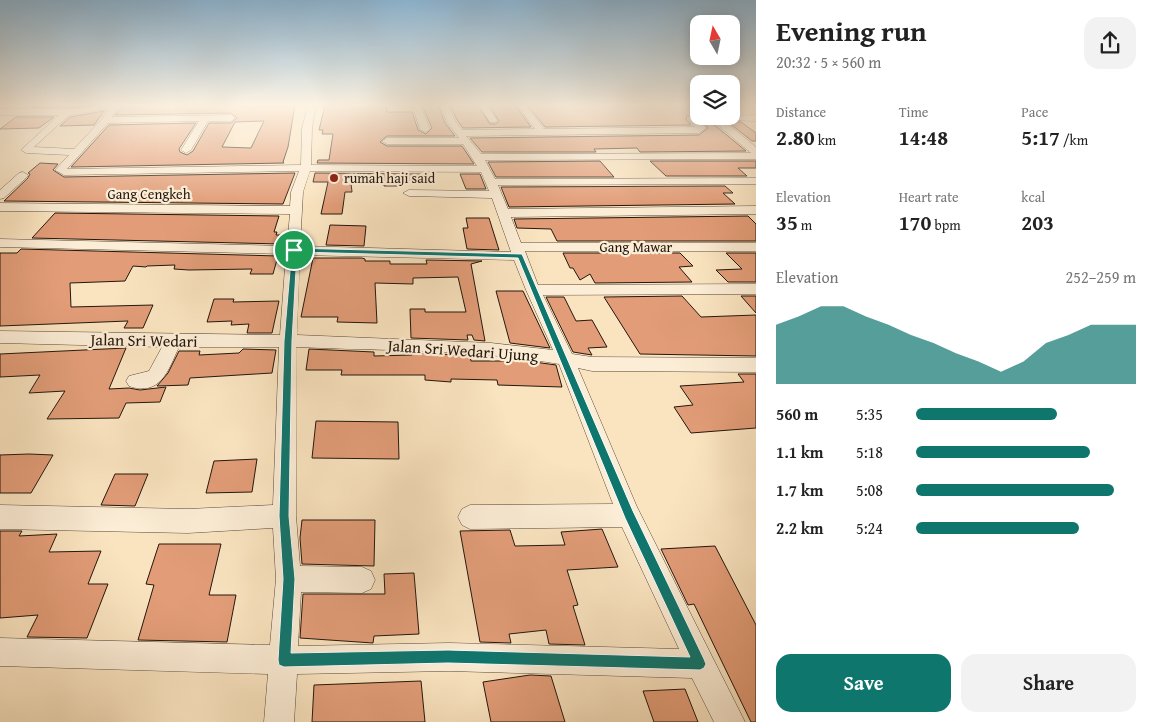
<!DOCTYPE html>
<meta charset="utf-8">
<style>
body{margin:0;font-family:"Gentium Book Plus",serif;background:#f2f2f2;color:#222;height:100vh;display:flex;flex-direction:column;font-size:19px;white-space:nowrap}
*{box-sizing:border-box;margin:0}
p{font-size:16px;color:#767676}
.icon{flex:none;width:28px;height:28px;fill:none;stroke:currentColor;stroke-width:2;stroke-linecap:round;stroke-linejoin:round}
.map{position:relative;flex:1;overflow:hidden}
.side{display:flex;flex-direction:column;background:#fff;width:400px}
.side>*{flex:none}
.needle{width:32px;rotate:351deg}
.tools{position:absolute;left:690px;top:15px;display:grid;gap:10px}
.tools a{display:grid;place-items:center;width:50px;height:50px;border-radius:10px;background:#fff;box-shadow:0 2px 12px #0003;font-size:25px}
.pin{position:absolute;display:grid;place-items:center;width:42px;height:42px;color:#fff;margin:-21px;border:2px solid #fff;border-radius:50%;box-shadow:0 1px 5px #0007}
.round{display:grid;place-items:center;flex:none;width:52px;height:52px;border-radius:15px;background:#f2f2f2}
.headline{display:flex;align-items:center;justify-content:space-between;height:85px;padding:0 20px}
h1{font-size:28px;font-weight:700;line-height:38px}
.figures{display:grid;grid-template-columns:repeat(3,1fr);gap:8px;height:85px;padding:5px 20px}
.figures div{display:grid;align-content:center}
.figures b{font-size:21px;font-weight:700}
.figures small{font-size:14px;font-weight:400}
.figures p{font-size:14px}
.chart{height:140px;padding:10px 20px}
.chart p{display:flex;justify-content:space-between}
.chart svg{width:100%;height:90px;margin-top:5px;fill:#0f766e;opacity:.7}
.cta{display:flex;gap:10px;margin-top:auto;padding:10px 20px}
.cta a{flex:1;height:58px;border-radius:15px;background:#0f766e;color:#fff;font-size:20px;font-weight:700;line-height:58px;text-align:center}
.cta a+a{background:#f2f2f2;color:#222}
ul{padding:0 20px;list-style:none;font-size:16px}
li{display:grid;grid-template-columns:80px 60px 1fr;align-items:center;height:38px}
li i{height:12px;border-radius:6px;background:#0f766e}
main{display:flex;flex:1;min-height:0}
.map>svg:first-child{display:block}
</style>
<main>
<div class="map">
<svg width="756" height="722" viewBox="0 0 756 722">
<rect width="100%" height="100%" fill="#fae4c0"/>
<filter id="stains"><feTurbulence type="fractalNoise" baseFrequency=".004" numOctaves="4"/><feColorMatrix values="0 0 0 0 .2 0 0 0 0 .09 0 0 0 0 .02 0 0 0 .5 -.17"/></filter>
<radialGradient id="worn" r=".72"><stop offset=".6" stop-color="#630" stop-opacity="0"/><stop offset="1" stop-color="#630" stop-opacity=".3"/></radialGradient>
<path fill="#e29d78" stroke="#23160d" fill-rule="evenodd" d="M33 105H96L80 107H30Z
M124 105H295L288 147 283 162 284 163 71 167 109 125 196 123 179 149 180 152 187 155 193 151 209 123H231L237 118 231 113 115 115ZM264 121 251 148 222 147 235 122Z
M325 105H386L387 112H412L418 130 426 134 432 128 422 105H438L445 123 455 136H387L380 142 387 146H462L474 164 317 163 318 160H329L333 134H322L323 130H319Z
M450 105H477L490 124H496L499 121 489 105H515L531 127 463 128 457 120Z
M527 105H699V115L687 116 686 119 691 125 545 127Z
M104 111 94 125 60 126 70 117Z
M16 117H54L39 128 0 129Z
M728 122H741L756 133V141H752Z
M704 123H712L746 151 640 152 637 148 594 149 596 152H482L470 138 699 135 708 128Z
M600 161 614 177H496L488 162Z
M650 161H756V168H738L747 176H666Z
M40 163 58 164 53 170 64 177 295 173 283 204 4 201 28 178 30 174 28 173Z
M315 173 421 174 422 182H399L400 186H384L383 181 351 183 352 192H345L342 214H321L328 182H313Z
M460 174H480L486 189H466Z
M725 186 733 193H723L735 204 509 207 501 187Z
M55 213 279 216 274 232H277L276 235H284L281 244 32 238Z
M748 216 756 224V241H557L551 229 517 228 514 219Z
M466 218H489L499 250 467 249 463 228H468Z
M330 225 366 226 364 246 326 245Z
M21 249 278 256 273 274H250L252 269 189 270 174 269 175 265 147 266 146 267 133 266 125 281 70 283 71 307 153 305 143 328H124L128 321 0 326V253H17Z
M563 253H680L693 266 679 267 692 282 595 283 590 274 580 280 573 268H570Z
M726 253H756V282H728L716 270 742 269Z
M313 258H362L365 259V261H390V264H427L426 260 482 261 471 264 485 341 474 340 472 335H467L468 340 411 338 410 309H425V312H466L458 277 413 278V284L375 283 377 323 337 322 338 317H301Z
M496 291H523L550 348 510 343Z
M682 296 701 317 756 315V356L640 354 604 297Z
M741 296H756V313Z
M546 297H564L576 321 592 320 607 347 588 348 592 355 573 352Z
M214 299H234L233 302 279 301 272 333H247L249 324 231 325 232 321 207 322Z
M126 348 109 389 129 388 140 390 166 387 160 402 126 403 119 418 47 419 65 391 29 393 40 375 0 377V354Z
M243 349 276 350 272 373 190 378 188 385 157 386 168 373 179 351H200L199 355 239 353Z
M309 349 374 352V356L412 355V353L461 355 470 356 471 361H527L556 365 562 387 498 385 497 380 451 379V382L425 380V375H341L342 370H306Z
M738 374H756V428L691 433 674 407 693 405 680 386 744 382Z
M316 421 398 422 399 459 312 458Z
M29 454 53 455 31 493H0V455Z
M257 459 252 492 206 493 214 461Z
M115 474H148L135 506 101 505Z
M302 520H375L374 566 302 564 300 538Z
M602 529 618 567 567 570 578 605 573 606 585 645 549 644 546 630 509 634 511 643 480 642 460 531 510 530 515 546 565 545 561 532Z
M0 531H22L19 536 57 534 49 552 101 551 88 584H108L87 638 27 637 38 615 0 618Z
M159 544H221L209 595H236L227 642 138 640 154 585 146 584Z
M715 546 756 625V722H751L694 604 688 605 661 549Z
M414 573 419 634 374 636 373 643 300 638 303 594H385L384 574Z
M530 675 551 676 565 722H491L483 682Z
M421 681 425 722H312L314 685Z
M685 689 698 722H654L643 691Z"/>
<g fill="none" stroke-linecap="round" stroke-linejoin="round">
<g stroke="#594a3a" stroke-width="1">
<path id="minor" d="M106 105H122L117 108 112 117 231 115 235 118 231 121H208L191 150 186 153 181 150 199 121 108 123 67 169 301 165 302 128 308 105H316L312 128 311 165 477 166 463 144H387L382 141 387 138H459L447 122 440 105H448L455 121 462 130 535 129 517 105H525L544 129 695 127 688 119 689 117 756 115V121L723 120 756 147V159L485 160 495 179 756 178V184L498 185 508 209 756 206V214L511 217 521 243H756V251H525L538 285 756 284V294L543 295 572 354 592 357 756 358V372L592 371 578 368 637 507 745 722H714L692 678 449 671 297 674 294 722H264L268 674 0 666V638L270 645 276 579 273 528 188 533 0 529V505L188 509 273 505 279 347H179C168 370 161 397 129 386L126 381 129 376 149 371 162 347 0 343V331L280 335 286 254 0 247V239L287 246 290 214 0 211V203L290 206 291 192 299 171 64 175 55 170 69 155 26 153 21 150 59 115H0V109H80ZM108 109 102 119 74 149 34 147 69 115ZM699 121H713L751 153 481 154 466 136 699 133 706 128ZM310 171 481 172 489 191 409 190 403 193 409 196 492 198 511 252 300 246 303 192ZM300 255 514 260 526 290 553 350 491 343 297 335ZM296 347C382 351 475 349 559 364L613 504 470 505 462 509 458 517 462 525 470 529 622 527 679 649 449 643 298 646 301 592 362 593 371 589 375 580 371 571 362 567 300 566 296 516Z
M412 105H420L430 129 428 131 425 132 420 129Z
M479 105H487L497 120 496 122H490Z
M23 172 28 175 27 177 4 198 0 199V190L19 173Z"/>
</g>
<use href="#minor" fill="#fcedd6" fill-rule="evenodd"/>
</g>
<linearGradient id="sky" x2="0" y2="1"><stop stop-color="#8cb7d6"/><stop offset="0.51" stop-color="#fdf3e3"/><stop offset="1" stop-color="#fdf3e3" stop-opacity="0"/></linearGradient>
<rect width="756" height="206" fill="url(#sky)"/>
<path fill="#0f766e" stroke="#fff" fill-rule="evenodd" d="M292 248 522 254 633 511 704 659 706 664 704 668 700 670 448 663 284 667 279 665 278 660 283 579 279 516 284 341ZM297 252 518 258 625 518 690 657 448 650 291 653 295 579 289 516 292 341Z"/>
<circle fill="#8f2418" stroke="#fcedd6" stroke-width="2" cx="334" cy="178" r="5"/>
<g text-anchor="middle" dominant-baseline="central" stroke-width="4.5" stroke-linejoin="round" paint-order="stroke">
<g font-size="14" fill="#23160d" stroke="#fcedd6" text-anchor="start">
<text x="344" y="178">rumah haji said</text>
</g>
<g font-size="14" fill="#23160d" stroke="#fcedd6">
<text x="149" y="194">Gang Cengkeh</text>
<text x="636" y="247">Gang Mawar</text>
</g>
<g font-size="16" fill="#23160d" stroke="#fcedd6">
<text transform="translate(144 340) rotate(1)">Jalan Sri Wedari</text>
<text transform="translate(463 350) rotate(4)">Jalan Sri Wedari Ujung</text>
</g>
</g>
<rect width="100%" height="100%" filter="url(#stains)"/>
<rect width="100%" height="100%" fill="url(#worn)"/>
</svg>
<div class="tools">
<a><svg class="needle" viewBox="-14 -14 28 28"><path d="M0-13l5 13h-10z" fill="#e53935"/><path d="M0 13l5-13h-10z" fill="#767676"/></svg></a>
<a><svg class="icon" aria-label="layers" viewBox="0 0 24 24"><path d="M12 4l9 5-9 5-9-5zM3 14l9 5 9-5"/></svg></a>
</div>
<div class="pin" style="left:294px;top:250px;background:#1e9e55"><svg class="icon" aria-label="arrive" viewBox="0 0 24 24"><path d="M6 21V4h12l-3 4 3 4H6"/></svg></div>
</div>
<section class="side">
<div class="headline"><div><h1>Evening run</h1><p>20:32 · 5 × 560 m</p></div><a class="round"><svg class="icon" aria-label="share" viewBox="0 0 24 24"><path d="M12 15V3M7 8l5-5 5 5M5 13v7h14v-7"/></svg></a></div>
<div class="figures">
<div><p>Distance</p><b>2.80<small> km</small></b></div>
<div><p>Time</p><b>14:48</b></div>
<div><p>Pace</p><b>5:17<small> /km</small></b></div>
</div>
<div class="figures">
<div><p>Elevation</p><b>35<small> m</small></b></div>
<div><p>Heart rate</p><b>170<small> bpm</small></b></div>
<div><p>kcal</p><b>203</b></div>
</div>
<div class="chart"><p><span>Elevation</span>252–259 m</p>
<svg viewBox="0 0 160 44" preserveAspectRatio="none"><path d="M0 44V15L10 11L20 6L30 6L40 11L50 15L60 20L70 24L80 29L90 33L100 38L110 33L120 24L130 20L140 15L150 15L160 15V44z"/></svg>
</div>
<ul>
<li><b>560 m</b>5:35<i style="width:64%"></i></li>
<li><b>1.1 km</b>5:18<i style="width:79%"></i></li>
<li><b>1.7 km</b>5:08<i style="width:90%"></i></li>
<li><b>2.2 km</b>5:24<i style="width:74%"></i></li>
</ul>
<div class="cta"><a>Save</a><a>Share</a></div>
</section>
</main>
